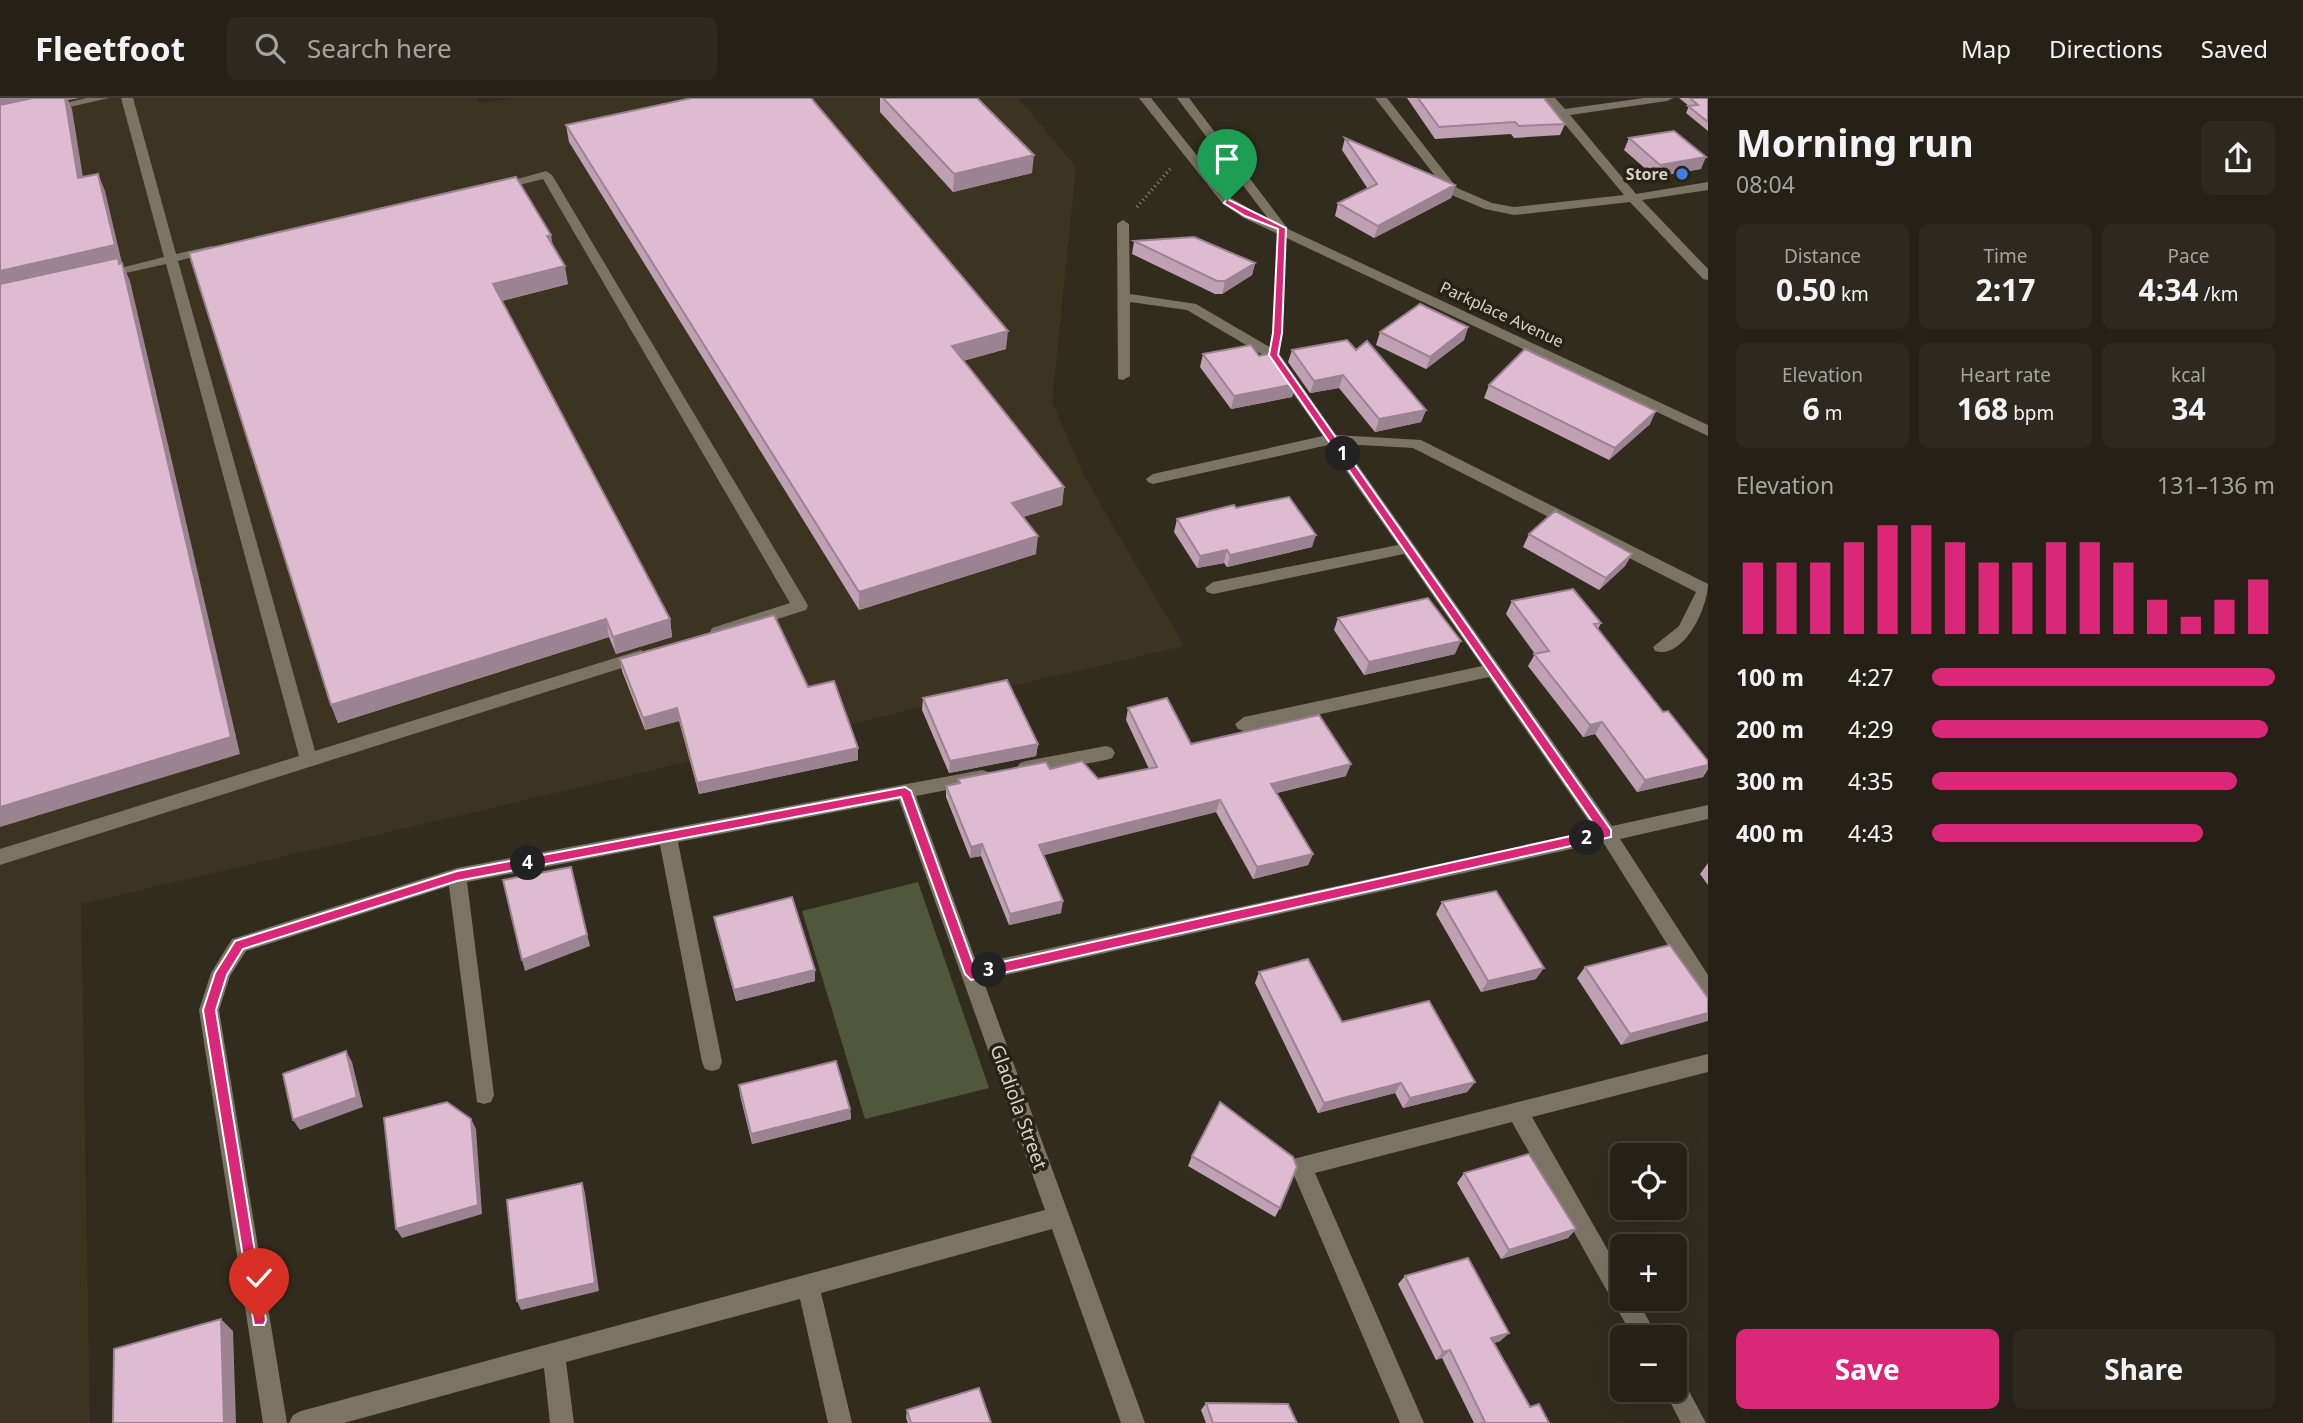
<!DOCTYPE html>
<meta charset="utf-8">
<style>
body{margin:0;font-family:"Noto Sans",sans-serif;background:#2e291f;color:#f1f3f6;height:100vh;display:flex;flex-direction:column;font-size:26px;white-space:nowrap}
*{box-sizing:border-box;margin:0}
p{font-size:23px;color:#a4a3a1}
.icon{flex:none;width:38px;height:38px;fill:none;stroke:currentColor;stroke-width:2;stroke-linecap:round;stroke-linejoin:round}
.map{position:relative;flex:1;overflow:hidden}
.panel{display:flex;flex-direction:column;background:#262116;width:595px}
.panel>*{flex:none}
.fabs{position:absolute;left:1610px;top:1045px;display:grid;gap:14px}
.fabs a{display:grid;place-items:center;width:77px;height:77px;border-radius:10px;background:#262116;box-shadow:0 7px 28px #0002,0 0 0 2px #423e35;font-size:35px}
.pin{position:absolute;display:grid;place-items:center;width:60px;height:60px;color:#fff;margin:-72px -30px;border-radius:50% 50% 50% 0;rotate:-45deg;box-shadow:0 0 7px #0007}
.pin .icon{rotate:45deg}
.km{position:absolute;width:35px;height:35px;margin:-18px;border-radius:50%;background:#222;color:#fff;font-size:19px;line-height:35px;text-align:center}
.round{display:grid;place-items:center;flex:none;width:74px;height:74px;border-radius:10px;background:#2e291f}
.overview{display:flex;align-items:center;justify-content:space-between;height:119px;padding:0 28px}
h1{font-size:38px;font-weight:700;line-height:52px}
.stats{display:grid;grid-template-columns:repeat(3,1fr);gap:10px;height:119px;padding:7px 28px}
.stats div{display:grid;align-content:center;border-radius:10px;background:#2e291f;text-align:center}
.stats b{font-size:30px;font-weight:700}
.stats small{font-size:19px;font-weight:400}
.stats p{font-size:19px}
.chart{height:196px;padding:14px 28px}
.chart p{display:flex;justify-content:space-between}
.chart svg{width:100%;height:126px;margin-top:7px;stroke:#db2777;stroke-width:6}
.cta{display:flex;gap:14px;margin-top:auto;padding:14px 28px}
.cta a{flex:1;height:80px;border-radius:10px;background:#db2777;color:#fff;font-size:28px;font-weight:700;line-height:80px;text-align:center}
.cta a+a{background:#2e291f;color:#f1f3f6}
ul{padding:0 28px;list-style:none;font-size:23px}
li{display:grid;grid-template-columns:112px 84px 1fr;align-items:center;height:52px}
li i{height:18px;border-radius:9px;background:#db2777}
header{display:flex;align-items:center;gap:42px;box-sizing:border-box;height:98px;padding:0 35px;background:#262116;border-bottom:2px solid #423e35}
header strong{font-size:33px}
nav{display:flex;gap:38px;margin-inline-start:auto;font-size:24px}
.search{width:490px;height:63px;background:#2e291f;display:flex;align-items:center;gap:18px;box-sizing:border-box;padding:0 24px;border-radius:10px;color:#a4a3a1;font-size:26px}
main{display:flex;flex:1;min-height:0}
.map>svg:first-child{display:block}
</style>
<header>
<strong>Fleetfoot</strong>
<div class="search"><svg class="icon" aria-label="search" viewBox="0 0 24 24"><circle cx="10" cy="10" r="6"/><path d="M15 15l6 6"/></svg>Search here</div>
<nav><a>Map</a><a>Directions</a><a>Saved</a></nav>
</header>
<main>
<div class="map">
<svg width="1708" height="1325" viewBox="0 0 1708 1325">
<rect width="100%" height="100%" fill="#322c1e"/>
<path fill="#3c3420" d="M0 0H476L480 5 513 0H1018L1076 69 1052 304 1085 380 1184 548 81 806 90 1325H0Z"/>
<path fill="#4f583b" d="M918 784 989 990 865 1021 802 813Z"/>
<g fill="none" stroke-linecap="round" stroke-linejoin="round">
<path stroke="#8c877c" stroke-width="3.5" stroke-dasharray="1 3.5" stroke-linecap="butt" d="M1137 109 1170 71
M1278 232 1282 160"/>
<path fill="#7b7465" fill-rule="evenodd" d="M86 0H109L48 14 42 11Z
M121 0H133L176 156 212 148 218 152 178 163 315 653 641 552 649 558 647 562 0 767V751L299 658 166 166 103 180 97 176 164 159Z
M546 73 552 77 806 504 808 508 806 512 718 540 712 538 710 534 712 530 790 505 543 81 495 93 489 89Z"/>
<path fill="#7b7465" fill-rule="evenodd" d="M1139 0H1151L1231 100 1270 123 1177 0H1189L1288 131 1708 327V338L1244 120 1223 106Z
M1375 0H1387L1457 90 1492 105 1514 109 1624 97 1543 0H1555L1565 11 1644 0H1673L1667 3 1570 17 1636 96 1708 84V92L1642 102 1708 171V182L1703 181 1630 104 1514 117 1485 111 1449 96Z
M1123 122 1129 126 1130 196 1196 206 1278 254 1336 337 1421 342 1708 486C1708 509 1684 562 1655 553L1653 549 1679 528 1696 494 1413 350 1343 346 1612 728 1708 707V721L1620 741 1708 877V903L1701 900 1603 744 983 882 1145 1325H1121L1052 1131 821 1195 852 1325H828L800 1201 566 1264 574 1325H550L544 1270 344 1325H289L293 1317 301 1313 1045 1112 899 702 678 744 722 964 719 971 712 973 705 971 702 964 660 747 467 784 494 997 491 1004 484 1006 477 1004 449 788 246 853 230 878 219 912 287 1325H263L199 912 211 875 232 841 457 770 982 672 988 674 991 679 988 684 916 698 977 866 1595 732 1489 579 1244 633 1238 631 1235 626 1244 619 1482 568 1404 456 1213 496 1207 494 1205 490 1213 484 1398 447 1328 347 1153 386 1148 384 1146 381 1153 376 1323 338 1268 260 1187 212 1130 204V278L1123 282 1118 281 1117 126Z
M1106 648 1112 650 1115 655 1112 660 1106 662 1026 677 1020 675 1017 670 1020 665 1026 663Z
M1708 956V974L1532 1019 1622 1177V1200H1637L1657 1239H1633L1512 1024 1315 1075 1424 1325H1400L1290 1068 1293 1061Z
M1675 1278 1683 1282 1706 1325H1681L1664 1292H1675Z"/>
</g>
<path fill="#bfa1b3" d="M880 0H977L1032 75 953 94 880 14Z
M1407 0H1544L1565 26 1560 37 1514 40 1511 36 1435 41Z
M1679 0H1708V33L1686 15 1689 8Z
M566 27 1006 251 963 263 1064 389 1062 407 1023 419 1036 456 859 512 569 44Z
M1345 40 1455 87 1451 100 1374 140 1335 118 1338 105 1368 91 1342 52Z
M1629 40 1701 71 1655 79 1624 52Z
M1134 143 1255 165 1252 177 1222 196H1215L1132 156Z
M553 148 568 186 502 203 670 521 672 539 616 556 609 539 338 625 331 607 189 155Z
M1468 229 1464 242 1426 271 1376 247 1380 234Z
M1292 252H1356L1426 312 1421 324 1375 334 1339 290 1310 295 1288 264Z
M1203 256 1259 258 1296 286 1292 299 1231 311 1200 269Z
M1489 287 1650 326 1609 362 1484 300Z
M1236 410 1312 449 1227 469 1224 465 1197 470 1174 434 1177 421Z
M1529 436 1632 456 1625 468 1599 492 1523 449Z
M1512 503 1601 525 1598 531 1663 614 1708 663V671L1703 679 1637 694 1595 636 1583 639 1528 568 1535 556 1506 516Z
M1338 520 1455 556 1364 577 1334 532Z
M620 561 808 589 858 662 699 696 679 623 645 632 622 573Z
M923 600 1038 646 1036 658 949 675 922 612Z
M1128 610 1191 646 1346 678 1277 695 1313 756 1308 767 1253 781 1216 714 1043 757 1061 815 1009 827 981 758 970 760 946 699V688L958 685V681L1050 671 1098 681 1149 671 1126 622Z
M1708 765V787L1700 776Z
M1442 804 1536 881 1481 894 1436 816Z
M714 819 815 872V883L736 903 716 830Z
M1585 869 1708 900 1621 947 1577 880Z
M1259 874 1342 924 1475 984 1467 994 1403 1010 1395 995 1318 1015 1255 885Z
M739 987 850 1011 851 1021 752 1046 740 997Z
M1192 1058 1280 1110 1275 1119 1188 1068Z
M1464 1075 1576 1131 1568 1140 1501 1161 1457 1085Z
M1405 1178 1509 1235 1500 1243 1494 1245 1530 1309 1549 1325H1474L1442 1260 1436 1262 1398 1186Z
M1206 1305 1297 1325H1206L1201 1312Z
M907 1312 991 1325H908L906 1320Z"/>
<path fill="#9b8392" d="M0 0H80L68 2 72 11 86 98 0 14Z
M1034 57 1032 75 953 94 954 76Z
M1706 59 1701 71 1655 79 1660 67Z
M98 76 105 93 122 165 130 183 240 656 0 729V173Z
M1455 87 1451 100 1374 140 1378 128Z
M551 137 554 155 547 138Z
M1255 165 1252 177 1222 196 1225 183Z
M565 168 568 186 497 204 493 186Z
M1468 229 1464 242 1426 271 1430 259Z
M1008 233 1006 251 951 266 952 248Z
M1343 277 1339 290 1310 295 1314 283Z
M1296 286 1292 299 1231 311 1234 298Z
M1426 312 1421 324 1375 334 1379 321Z
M1656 313 1650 326 1609 362 1615 350Z
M1064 389 1062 407 1010 423 1012 405Z
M1316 437 1312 449 1227 469 1230 457Z
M1038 438 1036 456 859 512V494Z
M1227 452 1224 465 1197 470 1200 458Z
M1632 456 1625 468 1599 492 1606 480Z
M606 521 609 539 338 625 331 607Z
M670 521 672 539 616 556 613 539Z
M1461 543 1455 556 1364 577 1369 564Z
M677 610 679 623 645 632 643 620Z
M1602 624 1595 636 1583 639 1590 627Z
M1038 646 1036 658 949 675 950 663Z
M858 650V662L699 696 697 685Z
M1351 666 1346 678 1267 697 1271 686Z
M1708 667V671L1703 679 1637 694 1645 682Z
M1220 702 1216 714 1037 759 1039 747Z
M982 746 981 758 970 760 971 749Z
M1313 756 1308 767 1253 781 1257 769Z
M571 769 590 848 525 873 522 862Z
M1063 803 1061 815 1009 827 1010 816Z
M1544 870 1536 881 1481 894 1488 883Z
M815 872V883L736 903 734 892Z
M1708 915V923L1621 947 1630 936Z
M346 953 352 964 363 1009 300 1032 293 1022Z
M1475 984 1467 994 1403 1010 1410 1000Z
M1401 985 1395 995 1318 1015 1324 1005Z
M850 1011 851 1021 752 1046 751 1036Z
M471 1021 476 1031 482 1116 402 1140 396 1131Z
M582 1085 585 1095 599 1193 521 1212 517 1203Z
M1576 1131 1568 1140 1501 1161 1509 1152Z
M221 1221 233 1233 236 1325H224Z
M1509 1235 1500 1243 1483 1248 1491 1240Z
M1450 1252 1442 1260 1436 1262 1443 1254Z"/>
<path fill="#debbd0" stroke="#9b8392" stroke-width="2" d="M33 0H65L78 80 98 76 115 147 0 173V7Z
M692 0H811L1008 233 952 248 1064 389 1012 405 1038 438 859 494 566 27Z
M883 0H977L1034 57 954 76Z
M1418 0H1544L1565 26 1519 28 1515 24 1439 29Z
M1690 0H1708V24L1688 8 1698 7Z
M1674 33 1706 59 1660 67 1629 40Z
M1345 40 1455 87 1378 128 1338 105 1377 86Z
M516 79 551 137 547 138 565 168 493 186 670 521 613 539 606 521 331 607 189 155Z
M1194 139 1255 165 1225 183H1217L1134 143Z
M118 160 119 166 122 165 231 639 0 709V186Z
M1420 206 1468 229 1430 259 1380 234Z
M1347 242 1356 252 1367 243 1426 312 1379 321 1343 277 1314 283 1292 252Z
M1251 247 1259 258 1273 255 1296 286 1234 298 1203 256Z
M1525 251 1656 313 1615 350 1489 287Z
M1289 399 1316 437 1230 457 1227 452 1200 458 1177 421 1234 407 1236 410Z
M1555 413 1632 456 1606 480 1529 436Z
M1573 491 1601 525 1594 526 1663 614 1668 613 1708 663V667L1645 682 1602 624 1590 627 1534 556 1549 553 1512 503Z
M1428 500 1461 543 1369 564 1338 520Z
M774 517 808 589 834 583 858 650 697 685 677 610 643 620 620 561Z
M1007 582 1038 646 950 663 923 600Z
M1167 600 1191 646 1319 617 1351 666 1271 686 1313 756 1257 769 1220 702 1039 747 1063 803 1010 816 982 746 971 749 946 688 960 685 958 681 1046 664 1050 671 1082 663 1098 681 1157 669 1128 610Z
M571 769 587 837 522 862 503 782Z
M1496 793 1544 870 1488 883 1442 804Z
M792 799 815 872 734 892 714 819Z
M1670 847 1708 900V915L1630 936 1585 869Z
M1308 861 1342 924 1429 903 1475 984 1410 1000 1401 985 1324 1005 1259 874Z
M346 953 357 999 293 1022 283 976Z
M836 963 850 1011 751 1036 739 987Z
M447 1004 471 1021 478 1107 396 1131 384 1020Z
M1220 1004 1293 1059 1297 1069 1280 1110 1192 1058Z
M1529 1056 1576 1131 1509 1152 1464 1075Z
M582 1085 595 1185 517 1203 507 1102Z
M1468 1160 1509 1235 1491 1240 1530 1309 1539 1306 1549 1325H1481L1485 1324 1450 1252 1443 1254 1405 1178Z
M221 1221 224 1325H113L114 1251Z
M979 1290 991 1325H911L907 1312Z
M1206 1305 1288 1306 1297 1325H1213Z"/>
<path fill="#db2777" stroke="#fff" stroke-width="2" d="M1227 101 1286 130 1282 235 1278 257 1611 732V739L971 882 965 876 901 699 457 783 243 851 227 877 216 912 266 1222 264 1227H254L203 912 215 875 235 843 457 773 905 689 911 693 975 870 1598 732 1269 257 1273 235 1278 131 1245 118 1224 105Z"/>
<circle fill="#3f7fe0" stroke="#282215" stroke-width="2.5" cx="1682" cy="76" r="7"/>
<g text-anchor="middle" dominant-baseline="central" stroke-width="7" stroke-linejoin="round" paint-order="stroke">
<g font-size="16" font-weight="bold" fill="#d6d2ca" stroke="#282215" text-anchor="end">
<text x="1668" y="76">Store</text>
</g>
<g font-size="16" fill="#d6d2ca" stroke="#282215">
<text transform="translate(1502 216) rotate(25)">Parkplace Avenue</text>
</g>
<g font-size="19" fill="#d6d2ca" stroke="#282215">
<text transform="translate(1019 1009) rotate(70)">Gladiola Street</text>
</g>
</g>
</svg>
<div class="fabs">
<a><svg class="icon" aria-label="locate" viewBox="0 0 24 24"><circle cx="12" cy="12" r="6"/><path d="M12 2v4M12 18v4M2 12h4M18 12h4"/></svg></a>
<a>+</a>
<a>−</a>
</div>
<div class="pin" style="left:1227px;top:103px;background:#1e9e55"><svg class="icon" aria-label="arrive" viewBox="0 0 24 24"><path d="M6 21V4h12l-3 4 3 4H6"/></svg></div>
<div class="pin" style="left:259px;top:1222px;background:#d93025"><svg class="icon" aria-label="check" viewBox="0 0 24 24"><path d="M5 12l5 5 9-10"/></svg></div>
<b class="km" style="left:1343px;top:356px">1</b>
<b class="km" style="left:1587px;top:740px">2</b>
<b class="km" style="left:989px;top:872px">3</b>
<b class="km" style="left:528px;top:765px">4</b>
</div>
<section class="panel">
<div class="overview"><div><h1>Morning run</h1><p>08:04</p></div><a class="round"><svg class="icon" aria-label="share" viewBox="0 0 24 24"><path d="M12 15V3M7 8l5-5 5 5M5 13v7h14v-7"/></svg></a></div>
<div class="stats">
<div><p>Distance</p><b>0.50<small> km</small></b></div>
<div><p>Time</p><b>2:17</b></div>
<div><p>Pace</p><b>4:34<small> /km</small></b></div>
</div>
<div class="stats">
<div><p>Elevation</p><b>6<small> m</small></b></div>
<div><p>Heart rate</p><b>168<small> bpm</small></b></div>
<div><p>kcal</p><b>34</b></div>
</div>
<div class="chart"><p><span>Elevation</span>131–136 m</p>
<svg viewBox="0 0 160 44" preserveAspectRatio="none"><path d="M5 44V19M15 44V19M25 44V19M35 44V12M45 44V6M55 44V6M65 44V12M75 44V19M85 44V19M95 44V12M105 44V12M115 44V19M125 44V32M135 44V38M145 44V32M155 44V25"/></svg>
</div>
<ul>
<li><b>100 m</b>4:27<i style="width:100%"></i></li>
<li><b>200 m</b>4:29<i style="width:98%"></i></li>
<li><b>300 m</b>4:35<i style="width:89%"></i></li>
<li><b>400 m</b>4:43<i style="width:79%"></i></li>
</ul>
<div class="cta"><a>Save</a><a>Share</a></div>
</section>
</main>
